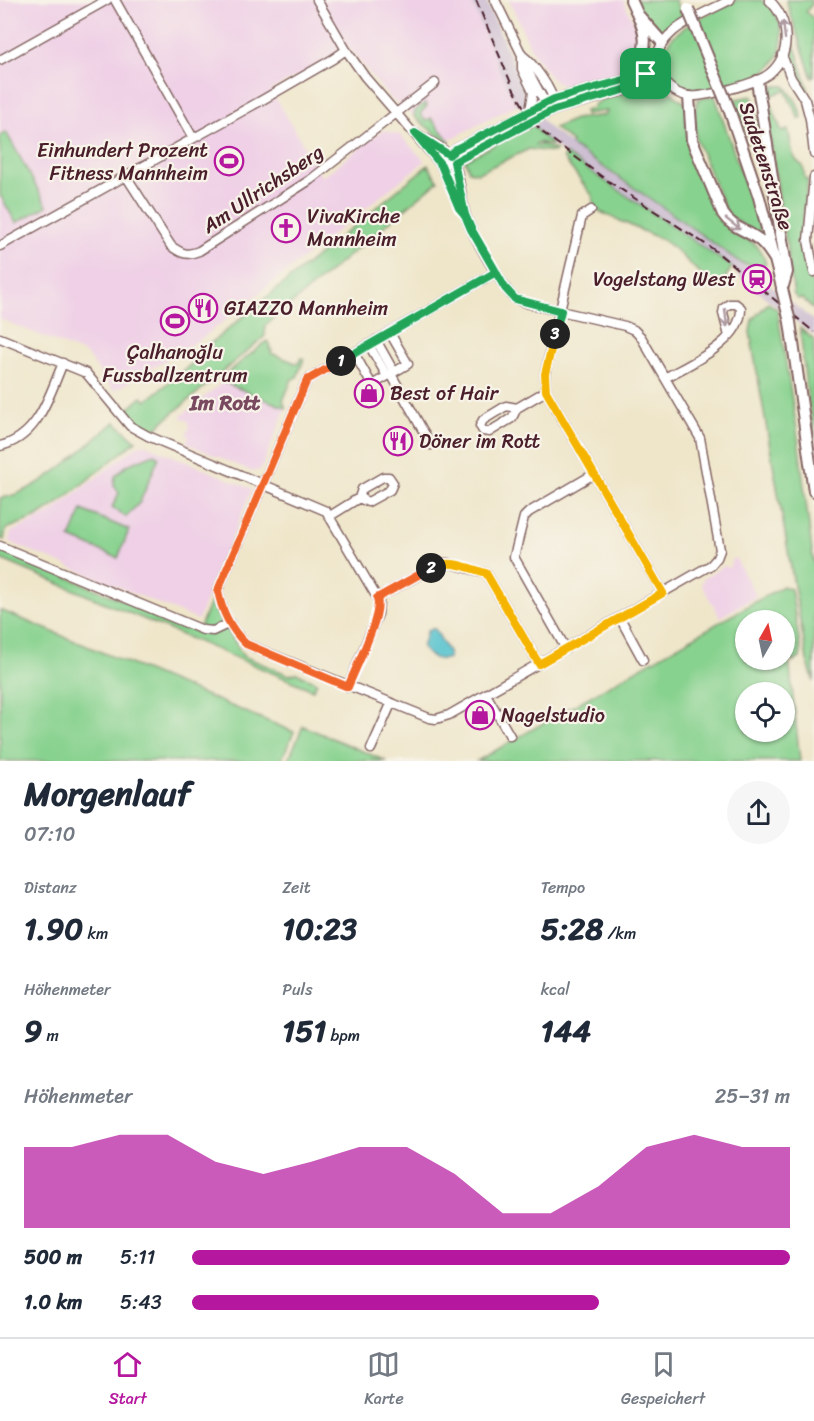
<!DOCTYPE html>
<html lang="de">
<meta charset="utf-8">
<style>
body{margin:0;font-family:Sriracha,sans-serif;background:#f6f6f7;color:#1f2937;height:100vh;display:flex;flex-direction:column;font-size:22px;white-space:nowrap}
*{box-sizing:border-box;margin:0}
p{font-size:20px;color:#747a83}
.icon{flex:none;width:33px;height:33px;fill:none;stroke:currentColor;stroke-width:2;stroke-linecap:round;stroke-linejoin:round}
.map{position:relative;height:761px;overflow:hidden}
.side{display:flex;flex-direction:column;background:#fff;flex:1}
.side>*{flex:none}
.needle{width:39px;rotate:9deg}
.tools{position:absolute;left:735px;top:610px;display:grid;gap:12px}
.tools a{display:grid;place-items:center;width:60px;height:60px;border-radius:50%;background:#fff;box-shadow:0 2px 4px #0004;font-size:30px}
.pin{position:absolute;display:grid;place-items:center;width:51px;height:51px;color:#fff;margin:-26px;border-radius:12px;box-shadow:0 3px 9px #0006}
.km{position:absolute;width:30px;height:30px;margin:-15px;border-radius:50%;background:#222;color:#fff;font-size:16px;line-height:30px;text-align:center}
.round{display:grid;place-items:center;flex:none;width:63px;height:63px;border-radius:32px;background:#f6f6f7}
.headline{display:flex;align-items:center;justify-content:space-between;height:102px;padding:0 24px}
h1{font-size:33px;font-weight:700;line-height:45px}
.metrics{display:grid;grid-template-columns:repeat(3,1fr);gap:9px;height:102px;padding:6px 24px}
.metrics div{display:grid;align-content:center}
.metrics b{font-size:30px;font-weight:700}
.metrics small{font-size:16px;font-weight:400}
.metrics p{font-size:16px}
.chart{height:168px;padding:12px 24px}
.chart p{display:flex;justify-content:space-between}
.chart svg{width:100%;height:108px;margin-top:6px;fill:#b5179e;opacity:.7}
ul{padding:0 24px;list-style:none;font-size:20px}
li{display:grid;grid-template-columns:96px 72px 1fr;align-items:center;height:45px}
li i{height:15px;border-radius:8px;background:#b5179e}
.dock{display:flex;justify-content:space-around;align-items:center;height:84px;border-top:2px solid #e0e1e3;background:#fff;font-size:16px;color:#747a83}
.dock a{display:grid;justify-items:center;gap:3px}
.dock .active{color:#b5179e}
.map>svg:first-child{display:block}
</style>
<div class="map">
<svg width="814" height="761" viewBox="0 0 814 761">
<rect width="100%" height="100%" fill="#f7f3e8"/>
<filter id="ink" filterUnits="userSpaceOnUse"><feTurbulence type="fractalNoise" baseFrequency=".0167" numOctaves="2"/><feDisplacementMap in="SourceGraphic" scale="12" xChannelSelector="R" yChannelSelector="G"/><feConvolveMatrix kernelMatrix="1 2 1 2 8 2 1 2 1" color-interpolation-filters="sRGB"/></filter>
<filter id="wash" filterUnits="userSpaceOnUse"><feTurbulence type="fractalNoise" baseFrequency=".008" numOctaves="4" result="noise"/><feDisplacementMap in="SourceGraphic" scale="24" xChannelSelector="R" yChannelSelector="G"/><feGaussianBlur stdDeviation="1.35" result="paint"/><feColorMatrix in="noise" values="0 0 0 0 0 0 0 0 0 0 0 0 0 0 0 0 0 1.4 0 .05"/><feComposite in="paint" operator="in"/></filter>
<g filter="url(#wash)">
<rect width="100%" height="100%" fill="#efe6ca"/>
<path fill="#efd0e6" d="M0 0H471L498 67 516 105 447 141 390 98 350 49 271 90 322 177 383 130 400 135 425 161 205 336 114 391 86 354 0 319Z
M509 0H623L636 27 640 42 635 60 624 70 609 77 573 86 559 84 551 78 533 53Z
M223 382 286 408 261 469 253 472 186 443 189 436 186 435 190 426 187 420 181 418 182 415Z
M144 444 252 489 198 620 12 543 9 540 11 532 46 516 137 446Z
M733 558 736 559 756 596 720 617 701 584 703 579 724 566 729 568Z"/>
<path fill="#cdbed2" d="M471 0H486L521 83 526 102 550 129 605 169 671 213 752 270 814 321V336L741 278 732 267 565 154 541 135 521 106 516 105 498 67Z"/>
<path fill="#88d28f" stroke="#69785d" stroke-width="1.5" fill-rule="evenodd" d="M635 0H675L683 17 672 23 660 34 644 17Z
M737 0C744 0 754 0 760 0 766 2 771 7 774 12 786 30 785 55 767 70 753 83 730 85 711 89 695 93 681 94 669 81 664 75 661 68 661 60 663 30 714 12 737 0Z
M786 0H811L812 4 806 12 814 19V77L812 78Z
M789 28 809 92 807 93 789 63Z
M654 84 662 86 686 104C687 115 685 129 688 141 691 153 717 217 725 225 742 245 756 232 766 264L759 267 741 263 671 213 571 145 572 142 554 128 575 119 606 115 607 111 585 114 584 111 594 108 593 105 604 99Z
M776 86H785L796 101 802 117 799 119 785 90 768 97 782 132 788 130C792 142 789 158 803 166L805 179 808 180 802 226V254L808 275 814 287V310L802 298 798 299 794 295 763 91Z
M715 96 761 232 755 233 727 214 696 139 694 115 698 99Z
M752 96 761 135 770 192 769 201 735 99Z
M425 103 427 106 420 114 426 121 431 118 450 142H446L418 120 414 116 415 111Z
M533 125 541 135 551 143V145L538 142 535 145 539 146 540 144 556 150 553 152 529 149 478 173 469 171 465 160Z
M6 132 47 206 16 223 0 195V136Z
M565 154 732 267 724 280 716 286 712 285 676 250 663 240 598 211 594 207 592 195 563 158Z
M428 165 438 181 265 326V336L153 430 137 422 129 414V408L142 397 146 401 201 356 199 353Z
M768 303 777 309 797 430 814 566V682L807 660 750 332 752 320Z
M800 328 814 340V442L805 378Z
M267 341 270 345 269 349 272 350 271 353 298 364 301 358 304 359 297 377 292 379 283 401 286 408 223 382 221 378Z
M115 422 136 441 60 502 37 517 6 529 4 540 0 538V498C36 495 87 445 115 422Z
M154 454 159 457 140 502 126 517 112 507 119 493 114 485 115 476 127 465Z
M82 510 129 530 118 558 70 538Z
M0 549 198 632 210 602 212 603 243 656 289 675 297 673 317 682 313 690 0 559Z
M783 586 791 589 801 652 800 658 795 661 789 660 800 761H477ZM746 621H784V660H746ZM746 693H784V732H746Z
M0 610 294 732 281 761H0Z
M303 726 386 761H288Z"/>
<path fill="#55c2cd" stroke="#50707c" stroke-width="1.5" d="M431 629H435L448 652 449 658C436 662 428 657 422 647L427 631Z"/>
</g>
<g filter="url(#ink)">
<g fill="none" stroke-linecap="round" stroke-linejoin="round">
<g stroke="#846563" stroke-width="11">
<path id="minor" d="M115 0 193 138
M317 0 346 50 365 77 441 165 460 208
M495 0 522 55V69L533 92 530 111
M730 0C704 14 648 32 658 70 662 83 674 94 688 96 703 98 759 83 770 73 793 53 789 19 769 0
M522 55C533 63 553 90 554 104
M782 55 791 78 805 100 810 119 814 154
M0 60 107 0
M524 64 542 97 550 106
M415 133C427 140 444 147 452 159 460 172 461 198 465 213 469 230 501 285 513 297 518 301 524 302 530 304L625 326 634 330 641 337 700 438 720 550 717 558 711 565 449 715 436 719 429 718 246 644C231 630 221 611 218 590L307 380 496 272
M449 163 554 110 663 80
M441 165 456 149 547 103 564 96 646 74 657 68
M126 176 171 246C182 254 187 256 199 251L310 180 435 83
M814 177 808 240 814 272
M591 210 582 216 545 374 546 391 663 593
M0 246 264 99 333 59 346 50
M0 338 86 373 130 426 148 436 326 511 379 601 378 614 348 687
M376 340 394 372
M369 345 387 376
M354 353 372 385 408 364 390 333
M391 374 431 445
M665 378C689 364 742 342 741 308L736 304H729L724 308 723 313 729 336
M517 408 506 406 483 420 480 426 483 431 489 432 512 418 517 408 546 391
M0 446C39 437 49 395 63 363
M330 516 359 498 362 489 383 477H389L393 483 390 490 368 502 359 498
M0 546 203 630 213 631 230 623
M377 598 441 563H448L486 573 539 664
M620 618 643 660
M566 649 514 557 524 517 529 512 594 474
M486 694 510 736
M371 749 391 704"/>
</g>
<g stroke="#846563" stroke-width="14">
<path id="major" d="M639 16 662 42
M627 79C653 48 647 34 631 0
M757 81 787 272 782 289
M689 97 692 140 723 214C732 228 745 229 758 239 766 244 771 254 776 261
M729 109 759 197 782 287
M790 322 814 491"/>
</g>
<use href="#minor" stroke="#fff" stroke-width="8"/>
<use href="#major" stroke="#fff" stroke-width="10"/>
<path stroke="#4a1f2b" stroke-width="2" stroke-dasharray="9 4.5" stroke-linecap="butt" d="M476 0 513 88 527 113 542 132 605 179 713 249 814 332"/>
<g stroke="#846563" stroke-width="14" stroke-linecap="butt">
<path id="major-bridge" d="M688 9 729 109
M782 289 790 322"/>
</g>
<use href="#major-bridge" stroke="#fff" stroke-width="10"/>
</g>
<defs><path id="oneway-shaft" d="M-6 0H5M1.5-3L5.5 0L1.5 3" fill="none" stroke-width="1.6" stroke-linecap="round" stroke-linejoin="round" transform="scale(1.5)"/></defs>
<g stroke="#ae9aa0">
<use href="#oneway-shaft" transform="translate(784 30) rotate(-97)"/>
<use href="#oneway-shaft" transform="translate(733 224) rotate(38)"/>
<use href="#oneway-shaft" transform="translate(726 318) rotate(83)"/>
</g>
</g>
<g fill="none" stroke-linecap="round" stroke-linejoin="round" filter="url(#ink)">
<g stroke="#fff" stroke-width="12">
<path id="split-1" d="M341 361 496 272 471 229 465 215 459 208 441 165 415 133 449 155 456 149 554 99 646 74"/>
</g>
<g stroke="#fff" stroke-width="12">
<path id="split-2" d="M341 361 307 380 218 590C221 610 231 630 246 644L348 687C355 669 383 614 377 598L431 568"/>
</g>
<g stroke="#fff" stroke-width="12">
<path id="split-3" d="M431 568C449 558 468 568 486 573L539 664 663 593 546 391 545 374 555 334"/>
</g>
<g stroke="#fff" stroke-width="12">
<path id="split-4" d="M555 334 561 311 515 299 505 288 471 229 465 215 454 162 554 110 654 81 663 80 657 68 646 74"/>
</g>
<use href="#split-1" stroke="#22a559" stroke-width="8"/>
<use href="#split-2" stroke="#f0652b" stroke-width="8"/>
<use href="#split-3" stroke="#f5b400" stroke-width="8"/>
<use href="#split-4" stroke="#22a559" stroke-width="8"/>
</g>
<defs>
<g id="stadium-ring" transform="scale(1.5)"><circle r="9.5" fill="#f7f3e8" stroke="#b5179e" stroke-width="1.5"/><path d="M0-5a6.5 5 0 1 0 0 10a6.5 5 0 1 0 0-10ZM-3.5-1.8h7v3.6h-7Z" fill="#b5179e"/></g>
<g id="church-ring" transform="scale(1.5)"><circle r="9.5" fill="#f7f3e8" stroke="#b5179e" stroke-width="1.5"/><path d="M-1.2-6h2.4v3.5h3.3v2.4h-3.3V6h-2.4V-.1h-3.3v-2.4h3.3Z" fill="#b5179e"/></g>
<g id="station-ring" transform="scale(1.5)"><circle r="9.5" fill="#f7f3e8" stroke="#b5179e" stroke-width="1.5"/><path d="M-3-6H3Q5-6 5-4V2Q5 4 3 4L4.5 6H3L1.5 4h-3L-3 6H-4.5L-3 4Q-5 4-5 2V-4Q-5-6-3-6ZM-3.5-4v3h7v-3ZM-3.5 1v1.5H-2V1ZM2 1v1.5H3.5V1Z" fill="#b5179e"/></g>
<g id="restaurant-ring" transform="scale(1.5)"><circle r="9.5" fill="#f7f3e8" stroke="#b5179e" stroke-width="1.5"/><path d="M-5-6h1v4h1v-4h1v4h1v-4h1v5L-1.5 .5V6h-2V.5L-5-1ZM5-6V6H3V1.5H1.5Q1.5-4 5-6Z" fill="#b5179e"/></g>
<g id="shop-ring" transform="scale(1.5)"><circle r="9.5" fill="#f7f3e8" stroke="#b5179e" stroke-width="1.5"/><path d="M-5-2.5h2.3a2.7 3.5 0 0 1 5.4 0H5L5.5 6h-11ZM-1.5-2.5h3a1.5 2.3 0 0 0-3 0Z" fill="#b5179e"/></g>
</defs>
<g fill-rule="evenodd">
<use href="#stadium-ring" x="229" y="161"/>
<use href="#church-ring" x="286" y="228"/>
<use href="#station-ring" x="757" y="279"/>
<use href="#restaurant-ring" x="203" y="308"/>
<use href="#stadium-ring" x="175" y="321"/>
<use href="#shop-ring" x="369" y="393"/>
<use href="#restaurant-ring" x="398" y="441"/>
<use href="#shop-ring" x="480" y="715"/>
</g>
<g text-anchor="middle" dominant-baseline="central" stroke-width="4.5" stroke-linejoin="round" paint-order="stroke">
<g font-size="20" fill="#4a1f2b" stroke="#f7f3e8" text-anchor="start">
<text x="208" y="150" text-anchor="end">Einhundert Prozent<tspan x="208" dy="23">Fitness Mannheim</tspan></text>
<text x="307" y="216">VivaKirche<tspan x="307" dy="23">Mannheim</tspan></text>
<text x="736" y="279" text-anchor="end">Vogelstang West</text>
<text x="224" y="308">GIAZZO Mannheim</text>
<text x="175" y="352" text-anchor="middle">Çalhanoğlu<tspan x="175" dy="23">Fussballzentrum</tspan></text>
<text x="390" y="393">Best of Hair</text>
<text x="419" y="441">Döner im Rott</text>
<text x="501" y="715">Nagelstudio</text>
</g>
<g font-size="20" fill="#4a1f2b" stroke="#f7f3e8">
<text transform="translate(766 166) rotate(72)">Sudetenstraße</text>
<text transform="translate(263 189) rotate(-34)">Am Ullrichsberg</text>
</g>
<g font-size="21" font-weight="bold" fill="#794960" stroke="#f7f3e8">
<text x="225" y="403">Im Rott</text>
</g>
</g>
</svg>
<div class="tools">
<a><svg class="needle" viewBox="-14 -14 28 28"><path d="M0-13l5 13h-10z" fill="#e53935"/><path d="M0 13l5-13h-10z" fill="#747a83"/></svg></a>
<a><svg class="icon" aria-label="locate" viewBox="0 0 24 24"><circle cx="12" cy="12" r="6"/><path d="M12 2v4M12 18v4M2 12h4M18 12h4"/></svg></a>
</div>
<div class="pin" style="left:646px;top:74px;background:#1e9e55"><svg class="icon" aria-label="arrive" viewBox="0 0 24 24"><path d="M6 21V4h12l-3 4 3 4H6"/></svg></div>
<b class="km" style="left:341px;top:361px">1</b>
<b class="km" style="left:431px;top:568px">2</b>
<b class="km" style="left:555px;top:334px">3</b>
</div>
<section class="side">
<div class="headline"><div><h1>Morgenlauf</h1><p>07:10</p></div><a class="round"><svg class="icon" aria-label="share" viewBox="0 0 24 24"><path d="M12 15V3M7 8l5-5 5 5M5 13v7h14v-7"/></svg></a></div>
<div class="metrics">
<div><p>Distanz</p><b>1.90<small> km</small></b></div>
<div><p>Zeit</p><b>10:23</b></div>
<div><p>Tempo</p><b>5:28<small> /km</small></b></div>
</div>
<div class="metrics">
<div><p>Höhenmeter</p><b>9<small> m</small></b></div>
<div><p>Puls</p><b>151<small> bpm</small></b></div>
<div><p>kcal</p><b>144</b></div>
</div>
<div class="chart"><p><span>Höhenmeter</span>25–31 m</p>
<svg viewBox="0 0 160 44" preserveAspectRatio="none"><path d="M0 44V11L10 11L20 6L30 6L40 17L50 22L60 17L70 11L80 11L90 22L100 38L110 38L120 27L130 11L140 6L150 11L160 11V44z"/></svg>
</div>
<ul>
<li><b>500 m</b>5:11<i style="width:100%"></i></li>
<li><b>1.0 km</b>5:43<i style="width:68%"></i></li>
</ul>
</section>
<nav class="dock">
<a class="active"><svg class="icon" aria-label="home" viewBox="0 0 24 24"><path d="M3 11l9-7 9 7M6 9v11h12V9"/></svg>Start</a>
<a><svg class="icon" aria-label="map" viewBox="0 0 24 24"><path d="M3 6l6-2 6 2 6-2v14l-6 2-6-2-6 2zM9 4v14M15 6v14"/></svg>Karte</a>
<a><svg class="icon" aria-label="saved" viewBox="0 0 24 24"><path d="M7 4h10v16l-5-4-5 4z"/></svg>Gespeichert</a>
</nav>
